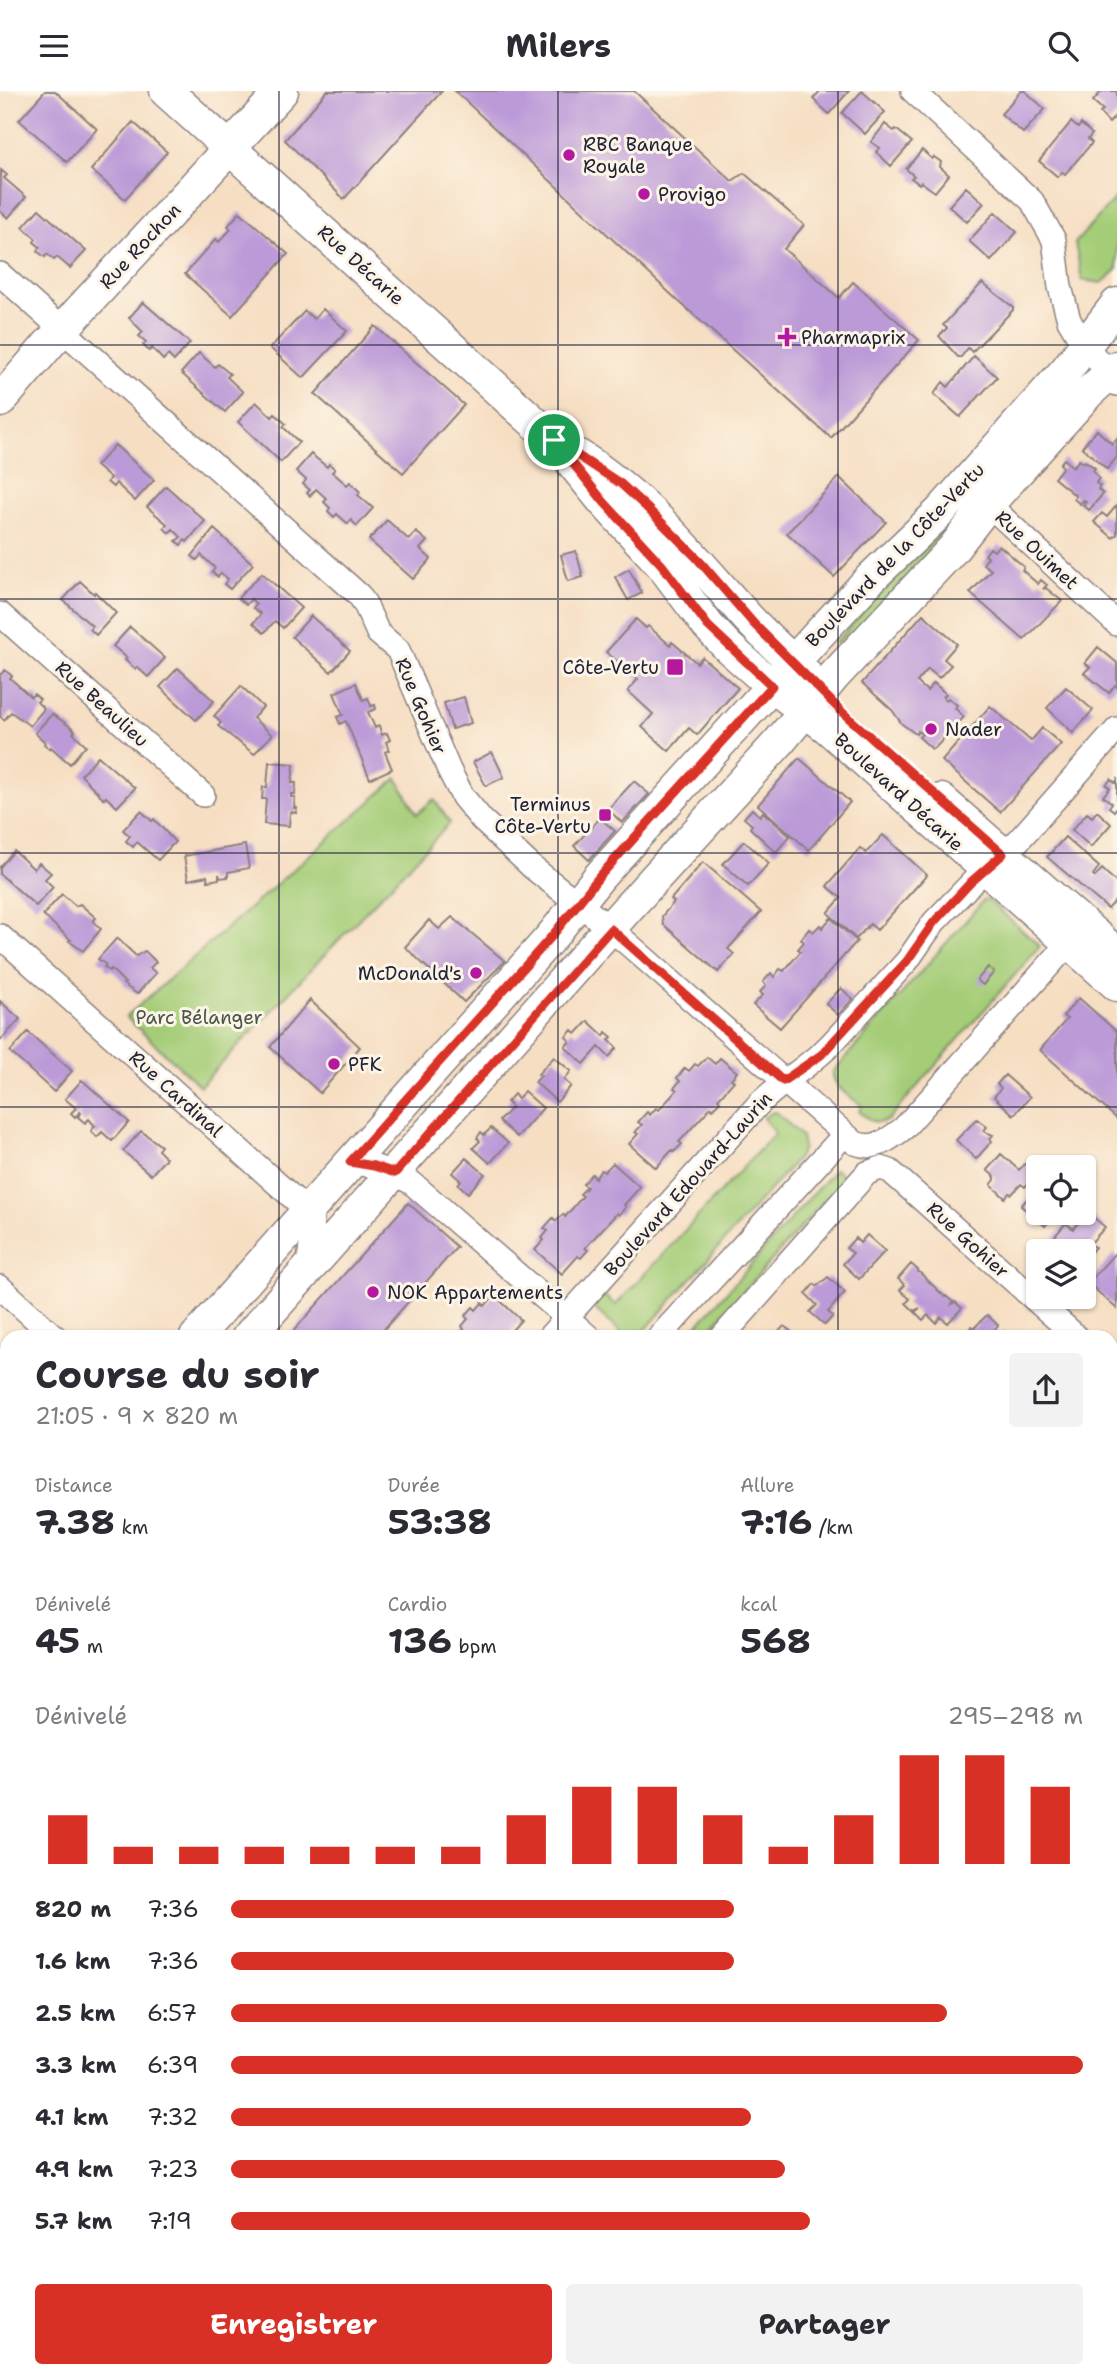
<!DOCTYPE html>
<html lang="fr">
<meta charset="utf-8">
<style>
body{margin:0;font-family:"Shantell Sans",sans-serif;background:#f2f2f3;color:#2b2b33;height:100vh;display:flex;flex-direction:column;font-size:26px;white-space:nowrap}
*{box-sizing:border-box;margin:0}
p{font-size:23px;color:#7c7c81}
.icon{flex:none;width:38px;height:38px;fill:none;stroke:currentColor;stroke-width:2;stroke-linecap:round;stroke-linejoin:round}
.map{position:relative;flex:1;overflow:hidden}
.panel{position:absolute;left:0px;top:1239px;width:1118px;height:1048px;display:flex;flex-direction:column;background:#fff;border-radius:21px 21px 0 0;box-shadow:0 2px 5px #0004}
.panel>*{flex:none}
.fabs{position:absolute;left:1026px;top:1064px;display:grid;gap:14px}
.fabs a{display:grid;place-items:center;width:70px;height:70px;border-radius:7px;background:#fff;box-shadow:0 2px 5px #0004;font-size:35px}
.pin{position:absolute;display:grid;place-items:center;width:60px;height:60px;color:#fff;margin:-30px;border:4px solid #fff;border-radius:50%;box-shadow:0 2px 7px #0007}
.round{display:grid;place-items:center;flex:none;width:74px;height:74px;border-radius:7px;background:#f2f2f3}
.headline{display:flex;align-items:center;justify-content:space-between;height:119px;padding:0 35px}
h1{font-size:38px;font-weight:700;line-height:52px}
.figures{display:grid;grid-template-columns:repeat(3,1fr);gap:10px;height:119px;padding:7px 35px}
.figures div{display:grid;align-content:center}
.figures b{font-size:35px;font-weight:700}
.figures small{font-size:19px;font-weight:400}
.figures p{font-size:19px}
.chart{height:196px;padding:14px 35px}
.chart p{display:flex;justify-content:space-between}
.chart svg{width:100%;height:126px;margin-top:7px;stroke:#d93025;stroke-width:6}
.button{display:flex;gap:14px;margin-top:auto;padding:14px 35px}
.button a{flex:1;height:80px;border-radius:7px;background:#d93025;color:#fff;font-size:28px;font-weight:700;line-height:80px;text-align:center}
.button a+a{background:#f2f2f3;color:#2b2b33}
ul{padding:0 35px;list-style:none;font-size:23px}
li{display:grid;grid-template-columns:112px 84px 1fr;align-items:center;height:52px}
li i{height:18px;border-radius:9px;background:#d93025}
header{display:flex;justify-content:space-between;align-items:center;height:91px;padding:0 35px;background:#fff;font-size:32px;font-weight:700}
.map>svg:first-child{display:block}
</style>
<header><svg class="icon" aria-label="menu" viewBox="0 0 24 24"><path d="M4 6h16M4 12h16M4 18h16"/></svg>Milers<svg class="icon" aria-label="search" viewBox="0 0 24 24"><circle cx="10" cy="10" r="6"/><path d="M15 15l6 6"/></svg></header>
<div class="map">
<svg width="1117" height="2287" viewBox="0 0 1117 2287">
<rect width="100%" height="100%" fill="#fcf5e5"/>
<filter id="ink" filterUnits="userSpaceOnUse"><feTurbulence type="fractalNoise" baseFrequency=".0143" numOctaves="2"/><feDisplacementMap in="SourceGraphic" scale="14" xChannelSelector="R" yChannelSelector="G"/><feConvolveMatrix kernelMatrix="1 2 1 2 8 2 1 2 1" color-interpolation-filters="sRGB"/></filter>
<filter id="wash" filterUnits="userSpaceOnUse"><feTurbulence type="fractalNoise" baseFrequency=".00686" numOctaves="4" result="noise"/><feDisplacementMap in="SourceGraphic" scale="28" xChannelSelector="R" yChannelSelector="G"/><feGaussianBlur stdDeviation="1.57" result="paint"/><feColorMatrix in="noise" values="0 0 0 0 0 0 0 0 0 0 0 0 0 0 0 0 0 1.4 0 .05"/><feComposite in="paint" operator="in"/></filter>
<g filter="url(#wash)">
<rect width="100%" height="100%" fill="#f6dec3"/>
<path fill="#a5cd78" stroke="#64785a" stroke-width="2" d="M1117 105V179L1102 192 1082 189 1075 152Z
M962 419 964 421 948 442 843 558 835 552 897 484Z
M397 687 417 723 434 708 450 732 200 995 126 926Z
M984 809H988L1040 855 888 1029C875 1034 869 1029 859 1020L862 1015C851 1005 832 997 833 981Z
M773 1021 777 1022 801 1045 803 1057 798 1067 639 1246H626L595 1218 594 1213 597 1206 603 1204 616 1214 775 1042 763 1027Z
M835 1078 845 1087 703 1246H687Z"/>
<g id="blocks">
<path fill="#bc9ad8" d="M45 0H55L97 38 67 71 19 29Z
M327 0H442L344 108 285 49Z
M455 0H634L732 90 744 82 804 134 784 158 839 207 853 191 919 249 831 347 675 207Z
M820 0H849L829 23 813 8Z
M862 0 885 21 865 43 842 22Z
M1021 0H1025L1045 18 1023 42 1001 23Z
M1102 0H1117V23L1109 32 1100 22 1103 19 1093 10Z
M133 31 167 61 125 108 91 79Z
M1071 31 1078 37 1081 33 1092 43 1088 48 1092 52 1065 83 1062 81 1058 86 1039 70Z
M885 33 894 40 896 38 912 51 891 75 876 61 880 57 871 51Z
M922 59 932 68 934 66 941 71 940 76 949 84 935 101 921 91 919 93 911 87 914 85 906 78Z
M1 79 7 84 4 87 26 106 8 127 0 120Z
M966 96 984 112 967 131 949 115Z
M39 118 86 160 70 177 57 166 54 169 47 163 45 166 37 160 40 156 34 151 36 148 23 136Z
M240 121 288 163 232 225 185 183 216 148 219 151 231 138 228 135Z
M995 121 1017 141 991 170 969 150Z
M982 192 1013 216V219L972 261 968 257 961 266H958L939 245 947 237 943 234Z
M143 211 190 252 174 270 168 264 163 269 152 257 149 260 143 254 146 251 139 245 143 241 129 227Z
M323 218 347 240 303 287 270 257 305 220 314 228Z
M375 235 464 314 403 382 315 303Z
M199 262 215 276 218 273 230 283 227 286 243 301 225 321 181 282Z
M974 265 997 286 960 326 934 303 943 291 948 296Z
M256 311 272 326 275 323 286 333 283 336 299 351 281 371 238 331Z
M1097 339 1112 353 1117 347V366L1107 378 1082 356Z
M115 354 154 389 135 410 116 392 113 396 107 391 110 387 96 375Z
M311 363 327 376 329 373 335 378 332 381 347 394 350 391 360 401 358 404 373 417 357 435 351 429 348 433 337 423 334 426 328 420 330 417 324 411 327 408 316 398 310 405 307 402 310 399 303 393 306 389 296 380Z
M1064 368 1073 376 1079 369 1083 372 1085 370 1095 377 1093 380 1099 387 1096 392 1100 395 1098 398 1103 403 1089 419 1083 414 1086 411 1084 409 1080 413 1074 408 1076 405 1054 387 1063 376 1060 373Z
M839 386 886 431 834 486 787 442Z
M166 395 205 430 187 451 185 449 181 454 176 450 181 446 173 438 169 442 164 437 167 433 147 416Z
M1117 414V443L1113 447 1094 431 1102 422 1107 426Z
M387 429 409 449 416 441 427 450 420 458 431 468 413 488 369 449Z
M214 438 253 473 230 498 224 493 228 488 221 482 218 486 212 481 215 477 201 464 197 469 192 465Z
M999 454 1024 476 1022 479 1038 493 1041 489 1047 494 1043 498 1046 497 1062 510 1024 549 970 502 991 479 983 473 988 466 985 464 990 457 994 460Z
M576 460 583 486 568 490 561 464Z
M629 478 642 502 628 509 615 486Z
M262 482 301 517 283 537 275 530 264 542 253 532 261 523 253 517 256 513 251 508 246 514 238 507Z
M80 490 94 503 95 501 116 522 96 544 90 538 92 535 63 509Z
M923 523 957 553 944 568 951 574 939 587 928 578 917 591 927 600 934 592 946 603 943 606 946 609 948 607 957 614 955 617 964 626 936 656 932 658 919 646 922 643 918 640 916 643 902 633 892 619 862 592Z
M311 525 350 560 331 581 292 546Z
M636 528 646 537 648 535 670 554 672 551 697 572 702 566 738 597 697 644 689 637 669 660 642 636 653 623 628 600 638 588 606 561Z
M130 536 165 567 148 586 137 576 135 578 125 569 127 567 113 555Z
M1098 556 1117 572V596L1115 594 1109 602 1084 582 1090 576 1085 572Z
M178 577 214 610 196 629 160 596Z
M5 579 12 585 10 587 31 606 34 603 40 608 37 611 44 618 30 635 11 621 4 629 0 625V584Z
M356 592 363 609 368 607 371 615 375 614 376 618 368 621 375 637 379 635 382 644 387 642 390 649 386 651 389 659 385 661 392 678 370 688 346 630 340 633 337 626 343 624 334 602Z
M241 595 263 616 253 627 272 644 254 663 218 635 221 632 214 625Z
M1066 596 1093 619 1073 642 1047 617Z
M464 606 471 632 452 638 444 612Z
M990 615 1031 650 1042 637 1061 653 1000 721 942 670Z
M52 623 71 636 75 640 73 642 86 654 70 673 51 656 50 658 44 653 45 651 35 642Z
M492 661 504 686 486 695 473 671Z
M98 665 135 697 117 716 106 706 104 708 81 684Z
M799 667 850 711 809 759 758 714Z
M269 671 294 673 292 692H296L295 703H291V706H295L294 717H297L296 722 290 721 289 735 264 733 266 708H262L263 696H267Z
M1111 688 1115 692 1117 689V716L1114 720 1109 716 1112 712 1103 705 1110 697 1106 694Z
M634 690 649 703 622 732 608 718Z
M752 718 760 725 763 721 790 745 776 761 750 737 752 734 744 727Z
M141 720 152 730 154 728 175 751 158 769 137 751 133 756 126 750 130 745 123 739Z
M1097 720 1111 733 1091 756 1072 739 1087 722 1092 726Z
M600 727 615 740 589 769 574 755Z
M883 744 927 784 877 839 870 833 856 848 828 822 841 807 827 795 860 757 866 762Z
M1065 746 1099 776 1093 784 1095 786 1102 778 1117 792V808L1108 818 1047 766Z
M744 750 769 772 748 795 723 773Z
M245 754 249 777 228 781V786L220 787 219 783V788L208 790 207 785 188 789 184 765Z
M14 760 34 778 39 772 51 782 45 788 53 796 36 815 0 783V776Z
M703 771 761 821 728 858 734 863 718 881 663 833 662 825 674 811 671 808Z
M62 803 76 815 80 813 96 827 93 830 101 838 83 860 69 850 71 849 43 824Z
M452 826 505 870 464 911 405 856 429 829 439 838Z
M831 827 857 850 780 937 753 914 763 904 760 901 766 895 763 891 771 882 774 886 780 878 784 880 801 860 798 858 804 851 801 848 809 838 813 841 820 834 822 837Z
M117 847 136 865 145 860 156 871 150 877 156 882 137 903 123 893 125 892 111 878 109 880 104 876 106 874 98 868Z
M988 876 994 881 983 894 977 889Z
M841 897 853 908 838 924 826 913Z
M1079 907 1117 941V1028L1040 959 1067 928 1063 925Z
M310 909 360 956 320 1002 270 956Z
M0 910 20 928 0 950Z
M588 930 604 945 606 941 612 946 609 949 617 957 609 966 599 956 584 973 565 956 570 950 566 946 572 939 576 943Z
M28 941 72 980 54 1001 10 961Z
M554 966 571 980 564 989 571 995 557 1011 535 991 541 985 538 983Z
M707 966 715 973 720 967 737 981 731 988 734 990 718 1008 720 1010 713 1018 711 1016 679 1051 682 1053 674 1061 672 1059 656 1077 629 1053 638 1043 635 1041 642 1034 638 1031 647 1021 650 1024 656 1017 659 1019 677 999 674 997 680 990 677 987 685 977 689 980 695 973 698 975Z
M1005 984 1030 1006 1014 1024 994 1006 1001 997 997 993Z
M82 989 129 1031 112 1050 102 1041 97 1046 91 1040 95 1035 89 1028 85 1032 78 1026 81 1022 80 1021 75 1026 71 1022 76 1017 65 1008Z
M524 1000 543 1017 517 1046 499 1030 512 1016 507 1011 514 1003 518 1008Z
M977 1028 987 1036 983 1040 993 1044 990 1048 992 1050 976 1068 956 1049Z
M491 1037 508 1052 490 1072 473 1057 480 1050 477 1047 481 1041 484 1044Z
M141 1040 161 1055 158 1059 166 1067 151 1084 123 1060Z
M1001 1063 1019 1079 1026 1072 1037 1082 1025 1096 1021 1093 1012 1103 1009 1102 1005 1107 991 1094 995 1089V1086L987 1079Z
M466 1067 485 1083 468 1102 458 1093 461 1090 452 1082Z
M613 1072 640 1096 624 1114 626 1116 619 1124 617 1122 585 1157 588 1159 581 1167 578 1165 562 1183 535 1159 544 1149 542 1147 548 1140 544 1137 553 1127 556 1130 563 1123 565 1126 583 1105 580 1103 587 1096 583 1093 592 1083 595 1087 601 1079 604 1081Z
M1035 1103 1038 1105V1122H1061L1058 1125 1056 1123 1045 1135 1021 1115 1030 1104 1033 1106Z
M408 1112 457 1156 377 1246H288Z
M1087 1121 1105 1136 1090 1153 1095 1156 1086 1167 1083 1160H1072L1062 1152 1063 1149 1060 1152 1054 1146 1066 1132 1073 1138Z
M867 1144 885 1160 859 1188 843 1173 853 1162 846 1157 855 1147 860 1152Z
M1114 1163 1117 1165V1218L1088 1192Z
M911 1173 918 1179 917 1182 918 1180 945 1206 946 1205 953 1211 952 1213 955 1211 962 1217 948 1232 941 1226 936 1232 928 1224 923 1229 915 1221 920 1217 914 1220 906 1212 910 1208 900 1199 905 1194 898 1188Z
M828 1186 845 1201 828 1221 833 1225 825 1234 810 1221 817 1214 806 1203 814 1193 817 1195Z
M494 1204 521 1229 506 1246H457L464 1238 462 1235 468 1228 465 1225 473 1216 476 1219 482 1212 485 1215Z
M987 1224 998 1234 994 1239 997 1241 1000 1244 1004 1240 1011 1246H962L972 1235 974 1237Z
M784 1235 798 1246H774Z
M7 1268V1294L0 1288V1275Z
M1115 1399 1117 1400V1432L1111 1426V1403Z
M0 1606 7 1612V1646L2 1652 6 1656 0 1664Z
M7 1773V1892L0 1886V1781Z
M1117 1929V1954L1111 1949V1936Z
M0 2122 7 2128V2171L2 2176 0 2174Z
M1117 2179V2221L1111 2216V2186Z
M0 2186 7 2193V2280H83L77 2287H0Z
M175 2280H211L205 2287H169Z
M587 2280H617L625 2287H581Z
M748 2280H788L795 2287H756Z"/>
</g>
</g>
<g filter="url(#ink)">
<use href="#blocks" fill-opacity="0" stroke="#8c807f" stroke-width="2"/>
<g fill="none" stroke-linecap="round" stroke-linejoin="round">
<g stroke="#8c807f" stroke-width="26">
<path id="street" d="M913 0 1032 110 1054 149 1060 196 1069 229 1081 249 1117 293
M0 183 359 504 365 513 378 542 398 559 449 679 463 706 482 729 533 777 611 838 855 1052C875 1060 888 1049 904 1037L1069 852
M988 413 1117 533
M0 523 203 704
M1003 763 1018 750 1117 638
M0 845 310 1122 313 1138 308 1179
M350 1071C373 1074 393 1080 412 1092L589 1246
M0 1196 55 1246
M549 1246 757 1015C780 991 809 976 832 952L907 870 934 831 986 777
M659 1246 845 1043
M722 1246 867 1082 881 1077 890 1080 1077 1246
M1111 1276 1117 1281
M1111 1333 1117 1327
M1111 1711 1117 1717
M1111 2020 1117 2026
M0 2050 7 2042
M303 2280 310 2287
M680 2280 687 2287
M1058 2280 1065 2287
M267 2287 273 2280"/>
</g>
<g stroke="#8c807f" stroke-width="35">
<path id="secondary" d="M166 0 554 349 604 411 662 474 708 535 729 557 772 595 828 637 1117 894
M0 310 49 253 282 0
M579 365C649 409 692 465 746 525 766 547 788 565 808 586
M941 709 1117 863
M196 1246 552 845 599 786 817 545 872 486 940 421 1067 278 1117 213
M248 1246 626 819 779 651 835 584 953 458 988 413 1089 301 1117 276
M0 1468 7 1460
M0 1526 7 1518
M0 1708 7 1710
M0 1735 7 1737
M0 1961 7 1953
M0 1998 7 1990"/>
</g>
<use href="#street" stroke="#fff" stroke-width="23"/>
<use href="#secondary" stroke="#fff" stroke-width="32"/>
</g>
</g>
<g fill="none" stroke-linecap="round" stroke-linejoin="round" filter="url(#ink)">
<g stroke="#fff" stroke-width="14">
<path id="route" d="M554 349 621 393 646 416 696 466 754 533 842 621 1003 763 971 791 934 831 907 870 821 964 783 990 611 838 395 1082 374 1075 350 1071 552 845 599 786 772 595 708 535 662 474 604 411Z"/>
</g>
<use href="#route" stroke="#d93025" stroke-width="9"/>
</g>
<path fill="none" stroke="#22223b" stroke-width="2" stroke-opacity="0.55" d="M279 0V1246M558 0V1246M838 0V1246M0 254H1117M0 508H1117M0 762H1117M0 1016H1117M0 1271H7M1111 1271H1117M0 1525H7M1111 1525H1117M0 1779H7M1111 1779H1117M0 2033H7M1111 2033H1117M279 2280V2287M558 2280V2287M838 2280V2287"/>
<g fill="#b5179e" stroke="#fcf5e5" stroke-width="2.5">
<circle cx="569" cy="64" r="7"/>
<circle cx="644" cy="103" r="7"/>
<path d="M783.5 235.5h7v7h7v7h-7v7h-7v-7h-7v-7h7z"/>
<rect x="666" y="567" width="18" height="18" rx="3.5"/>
<circle cx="931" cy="638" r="7"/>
<rect x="598" y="717" width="14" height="14" rx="3.5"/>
<circle cx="476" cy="882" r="7"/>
<circle cx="334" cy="973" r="7"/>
<circle cx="373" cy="1201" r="7"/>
</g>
<g text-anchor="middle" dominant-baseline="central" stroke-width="6" stroke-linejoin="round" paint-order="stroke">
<g font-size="19" fill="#22223b" stroke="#fcf5e5" text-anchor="start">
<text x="583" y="53">RBC Banque<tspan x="583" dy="22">Royale</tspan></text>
<text x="658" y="103">Provigo</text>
<text x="801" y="246">Pharmaprix</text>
<text x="659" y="576" text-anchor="end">Côte-Vertu</text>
<text x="945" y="638">Nader</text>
<text x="591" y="713" text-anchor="end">Terminus<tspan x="591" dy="22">Côte-Vertu</tspan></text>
<text x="462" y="882" text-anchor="end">McDonald's</text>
<text x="348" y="973">PFK</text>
<text x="387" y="1201">NOK Appartements</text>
</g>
<g font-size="19" fill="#22223b" stroke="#fcf5e5">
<text transform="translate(140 155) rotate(-47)">Rue Rochon</text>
<text transform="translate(361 174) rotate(42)">Rue Décarie</text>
<text transform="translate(1037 459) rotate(43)">Rue Ouimet</text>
<text transform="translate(895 464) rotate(-46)">Boulevard de la Côte-Vertu</text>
<text transform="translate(102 613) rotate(42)">Rue Beaulieu</text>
<text transform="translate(421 615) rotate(67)">Rue Gohier</text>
<text transform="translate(899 701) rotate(42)">Boulevard Décarie</text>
<text transform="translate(176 1003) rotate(42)">Rue Cardinal</text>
<text transform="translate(688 1093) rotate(-48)">Boulevard Edouard-Laurin</text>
<text transform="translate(968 1149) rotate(42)">Rue Gohier</text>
</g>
<g font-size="19" fill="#49554d" stroke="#fcf5e5">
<text x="199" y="926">Parc Bélanger</text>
</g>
</g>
</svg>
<div class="fabs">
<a><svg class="icon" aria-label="locate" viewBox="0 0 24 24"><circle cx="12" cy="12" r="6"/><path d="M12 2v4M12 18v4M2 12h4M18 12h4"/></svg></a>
<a><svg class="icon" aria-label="layers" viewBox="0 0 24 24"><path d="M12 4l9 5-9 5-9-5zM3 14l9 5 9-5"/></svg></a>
</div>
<div class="pin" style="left:554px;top:349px;background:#1e9e55"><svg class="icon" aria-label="arrive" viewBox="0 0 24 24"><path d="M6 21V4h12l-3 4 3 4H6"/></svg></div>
<section class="panel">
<div class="headline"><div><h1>Course du soir</h1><p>21:05 · 9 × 820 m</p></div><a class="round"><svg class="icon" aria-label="share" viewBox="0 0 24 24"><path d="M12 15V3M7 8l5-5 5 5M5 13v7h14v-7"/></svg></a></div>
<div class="figures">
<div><p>Distance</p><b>7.38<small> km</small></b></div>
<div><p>Durée</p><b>53:38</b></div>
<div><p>Allure</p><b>7:16<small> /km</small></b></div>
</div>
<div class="figures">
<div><p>Dénivelé</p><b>45<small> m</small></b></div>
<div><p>Cardio</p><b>136<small> bpm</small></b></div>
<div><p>kcal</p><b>568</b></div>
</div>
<div class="chart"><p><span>Dénivelé</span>295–298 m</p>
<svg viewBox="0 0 160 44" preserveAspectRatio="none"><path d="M5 44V27M15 44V38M25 44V38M35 44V38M45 44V38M55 44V38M65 44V38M75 44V27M85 44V17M95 44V17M105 44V27M115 44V38M125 44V27M135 44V6M145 44V6M155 44V17"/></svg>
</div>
<ul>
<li><b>820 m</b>7:36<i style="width:59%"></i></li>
<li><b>1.6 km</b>7:36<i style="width:59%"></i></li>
<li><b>2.5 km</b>6:57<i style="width:84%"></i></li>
<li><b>3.3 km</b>6:39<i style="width:100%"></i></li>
<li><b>4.1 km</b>7:32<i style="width:61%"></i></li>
<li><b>4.9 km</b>7:23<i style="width:65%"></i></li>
<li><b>5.7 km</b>7:19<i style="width:68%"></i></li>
</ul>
<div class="button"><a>Enregistrer</a><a>Partager</a></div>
</section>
</div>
